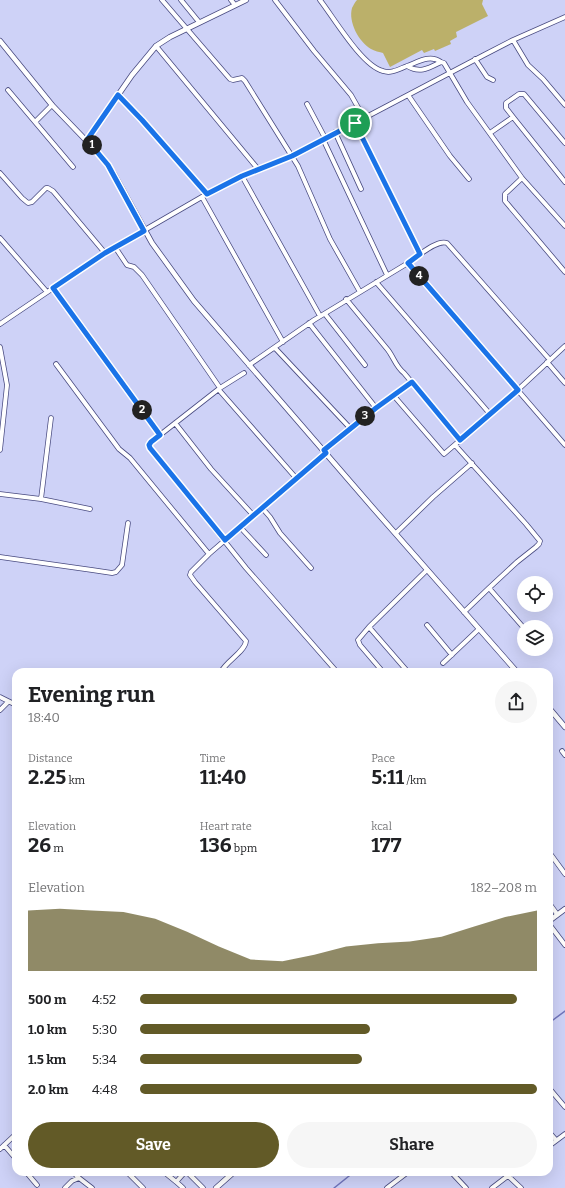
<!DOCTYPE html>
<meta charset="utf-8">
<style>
body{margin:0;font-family:Bitter,serif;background:#f6f6f6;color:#202124;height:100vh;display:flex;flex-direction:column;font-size:15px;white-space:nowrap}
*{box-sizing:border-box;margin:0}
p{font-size:13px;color:#757577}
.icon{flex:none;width:22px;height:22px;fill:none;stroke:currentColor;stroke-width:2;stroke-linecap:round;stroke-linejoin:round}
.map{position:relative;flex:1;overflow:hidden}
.sheet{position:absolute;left:12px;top:668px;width:541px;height:508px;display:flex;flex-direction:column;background:#fff;border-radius:12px;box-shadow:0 4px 16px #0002}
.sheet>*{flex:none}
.controls{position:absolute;left:517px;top:576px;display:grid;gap:8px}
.controls a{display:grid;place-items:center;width:36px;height:36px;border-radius:50%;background:#fff;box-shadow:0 4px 16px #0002;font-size:20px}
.pin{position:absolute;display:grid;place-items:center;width:34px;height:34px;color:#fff;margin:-17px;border:2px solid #fff;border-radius:50%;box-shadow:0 1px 4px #0007}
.km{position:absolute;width:20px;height:20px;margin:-10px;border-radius:50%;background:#222;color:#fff;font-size:11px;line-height:20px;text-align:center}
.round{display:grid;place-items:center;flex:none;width:42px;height:42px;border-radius:21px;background:#f6f6f6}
.head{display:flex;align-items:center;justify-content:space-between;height:68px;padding:0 16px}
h1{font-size:22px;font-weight:700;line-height:30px}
.stats{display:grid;grid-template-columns:repeat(3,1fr);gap:6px;height:68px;padding:4px 16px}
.stats div{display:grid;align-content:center}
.stats b{font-size:20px;font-weight:700}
.stats small{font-size:11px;font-weight:400}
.stats p{font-size:11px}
.chart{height:112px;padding:8px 16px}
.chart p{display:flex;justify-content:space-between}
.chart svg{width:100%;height:72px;margin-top:4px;fill:#625a27;opacity:.7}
.primary-button{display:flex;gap:8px;margin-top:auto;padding:8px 16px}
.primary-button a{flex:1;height:46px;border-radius:24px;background:#625a27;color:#fff;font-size:16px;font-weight:700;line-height:46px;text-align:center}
.primary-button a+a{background:#f6f6f6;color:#202124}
ul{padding:0 16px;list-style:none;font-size:13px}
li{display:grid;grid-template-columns:64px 48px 1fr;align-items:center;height:30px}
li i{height:10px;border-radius:5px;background:#625a27}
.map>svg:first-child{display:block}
</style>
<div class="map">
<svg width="565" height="1188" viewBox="0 0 565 1188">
<rect width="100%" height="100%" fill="#ced2f7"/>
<path fill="#bbb06a" d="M357 0H483L482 4 488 16 456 32 457 37 450 41 451 44 435 51 434 49 424 53 422 50 390 67 383 53C380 52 374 51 371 49 359 42 348 22 352 8 353 6 355 2 357 0Z"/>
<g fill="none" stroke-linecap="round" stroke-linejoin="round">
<path stroke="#7074bb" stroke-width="1.5" d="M549 1023 565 1011
M334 1188 354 1172"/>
<g stroke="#494b80" stroke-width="5.5">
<path id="minor" d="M162 0 230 79 233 80 242 78 245 81 298 166 330 239 360 292
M181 0 199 22
M231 0 235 5
M275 0 314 51 351 95 364 118
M320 0C334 18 362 66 383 71 391 74 399 69 407 66 420 74 429 68 441 62L444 63 467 102 522 178 565 226
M513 40 528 65 543 79 565 105
M475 59 487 77 493 80
M407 66C418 62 430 54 441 62
M8 90 35 122 52 105
M118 95 143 120 207 194 242 176 258 169 156 46
M408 95 450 156 469 179
M307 104 325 138
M513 117 506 108V103L519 94H524L565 143
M35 122 73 167
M355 123 420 254
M335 132 361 189
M490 133 513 117 565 182
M323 139 387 275
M258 169 292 156 484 55 513 40 565 17
M0 173 22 198 28 203 32 202 46 188H48L53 191 105 253
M242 176 320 316
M522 178 505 194V201L565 272
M202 197 283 342
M0 238 47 292
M115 247 127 265 134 267 142 275 220 388
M376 282 490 414
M53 288 160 435
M346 299 388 350C394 358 396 367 404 373L460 440
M325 314 365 365
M309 323 376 408
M0 324 105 253 207 194
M0 347 7 385 0 450
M275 348 350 428
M550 360 447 243C437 239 417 257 408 263L565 445
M547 362 565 383
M56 364 119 449 130 458 209 554
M249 365 314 320 408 263
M244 373 220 388 151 442 149 445 150 448 246 568 337 672
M219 390 296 478
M394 396 444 454 507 400 565 346
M175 423 211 469 253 515
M455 445 526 524 540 541 539 544 536 547 517 562 489 588
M324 450 376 408 412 382
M0 494 41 499 90 509
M41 499 51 418
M262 508 270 517 280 533 311 568
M240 527 266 555
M396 533 433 497 472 463
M0 557 92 570 112 573 116 572 122 565 128 523
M464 612 489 588 523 627
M427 625 452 655
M369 627 408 672
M443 663 479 629
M221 672C226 661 245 652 246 641L195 582 190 575 191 572 209 554 326 453
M383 672 360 645 358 640 369 627 427 570
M0 697 16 705
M0 710 8 702
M562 751 565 755
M549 852 565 874
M549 903 557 914
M549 924 565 945
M549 1088 565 1107
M549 1132 556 1140
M4 1145 16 1159
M549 1146 565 1134
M0 1149 16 1134
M26 1172 37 1185
M73 1172 79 1178
M127 1172 143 1188
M164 1172C171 1178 177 1182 183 1188
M187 1172 203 1188
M451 1172 466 1188
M504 1172 521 1188
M177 1181 185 1172
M65 1188 72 1181 79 1178 92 1188
M387 1188 408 1172
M492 1188 513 1172"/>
</g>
<g stroke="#494b80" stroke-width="6">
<path id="tertiary" d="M0 41 52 105 102 157 114 174 152 243 194 301 373 508 517 672
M87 140 132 75 156 46 170 37 246 0
M549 708 565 727
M549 921 565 909
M216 1188 234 1172"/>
</g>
<use href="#minor" stroke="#fff" stroke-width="4"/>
<use href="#tertiary" stroke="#fff" stroke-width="4.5"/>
</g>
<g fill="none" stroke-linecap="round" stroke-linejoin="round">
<g stroke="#fff" stroke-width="8">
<path id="route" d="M118 95 142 120 207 194 242 176 292 156 355 123 420 254 408 263 518 390 460 440 412 382 376 408 324 450 326 453 225 540 150 448 149 445 151 442 160 435 53 288 105 253 144 231 108 165 87 140Z"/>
</g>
<use href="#route" stroke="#1a73e8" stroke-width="5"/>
</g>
</svg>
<div class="controls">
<a><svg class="icon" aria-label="locate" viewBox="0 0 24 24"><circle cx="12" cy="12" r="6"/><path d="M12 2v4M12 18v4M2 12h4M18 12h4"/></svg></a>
<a><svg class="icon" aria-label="layers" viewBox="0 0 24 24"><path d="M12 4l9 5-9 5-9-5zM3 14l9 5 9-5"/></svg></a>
</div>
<div class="pin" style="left:355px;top:123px;background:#1e9e55"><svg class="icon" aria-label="arrive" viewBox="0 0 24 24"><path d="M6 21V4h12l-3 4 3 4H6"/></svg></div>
<b class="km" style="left:92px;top:145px">1</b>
<b class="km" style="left:142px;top:410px">2</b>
<b class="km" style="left:365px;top:416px">3</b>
<b class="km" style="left:419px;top:276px">4</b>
<section class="sheet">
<div class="head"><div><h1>Evening run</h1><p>18:40</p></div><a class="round"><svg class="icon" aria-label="share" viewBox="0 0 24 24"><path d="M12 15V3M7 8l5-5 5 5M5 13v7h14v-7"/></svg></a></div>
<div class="stats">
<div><p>Distance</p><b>2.25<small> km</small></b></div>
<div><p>Time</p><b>11:40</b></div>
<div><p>Pace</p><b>5:11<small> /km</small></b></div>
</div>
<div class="stats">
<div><p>Elevation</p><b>26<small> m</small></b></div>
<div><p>Heart rate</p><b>136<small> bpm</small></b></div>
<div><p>kcal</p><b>177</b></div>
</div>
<div class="chart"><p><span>Elevation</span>182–208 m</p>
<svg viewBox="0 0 160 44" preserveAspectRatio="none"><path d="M0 44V7L10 6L20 7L30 8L40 12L50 20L60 29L70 37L80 38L90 34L100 29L110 27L120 26L130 23L140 17L150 11L160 7V44z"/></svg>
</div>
<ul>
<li><b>500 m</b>4:52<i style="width:95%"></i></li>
<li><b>1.0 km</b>5:30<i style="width:58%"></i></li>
<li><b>1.5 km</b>5:34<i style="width:56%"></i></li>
<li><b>2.0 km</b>4:48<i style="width:100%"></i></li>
</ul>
<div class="primary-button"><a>Save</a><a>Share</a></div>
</section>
</div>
